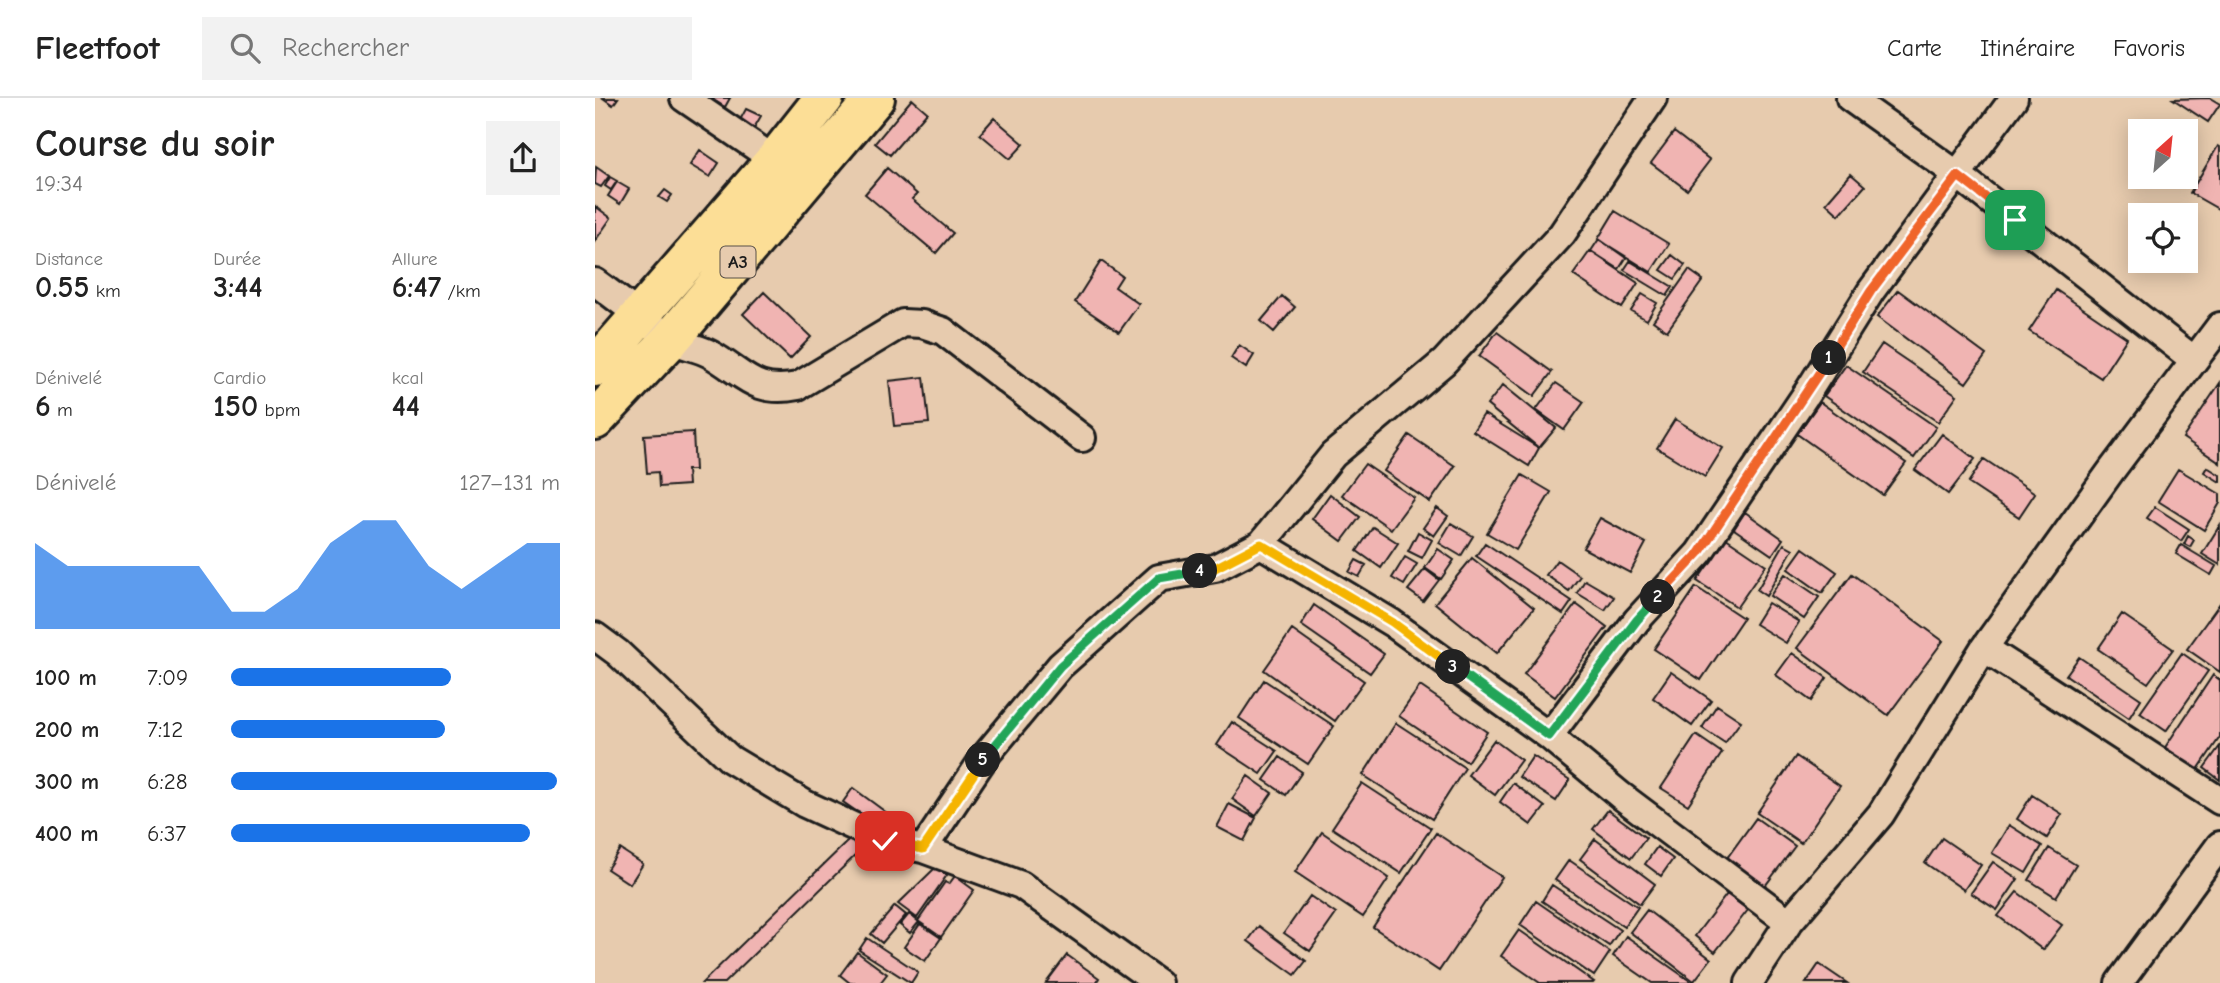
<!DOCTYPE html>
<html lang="fr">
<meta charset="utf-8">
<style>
body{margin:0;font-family:"Comic Neue",sans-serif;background:#f2f2f2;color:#222;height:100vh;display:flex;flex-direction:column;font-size:26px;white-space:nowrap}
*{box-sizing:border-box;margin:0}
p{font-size:23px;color:#767676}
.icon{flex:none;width:38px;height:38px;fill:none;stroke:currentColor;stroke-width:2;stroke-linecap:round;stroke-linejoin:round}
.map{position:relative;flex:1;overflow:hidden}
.details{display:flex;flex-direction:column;background:#fff;width:595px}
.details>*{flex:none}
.needle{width:46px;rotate:27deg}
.tools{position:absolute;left:1533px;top:21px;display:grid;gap:14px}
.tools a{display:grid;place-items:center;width:70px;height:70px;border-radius:0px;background:#fff;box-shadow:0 4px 18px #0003;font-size:35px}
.pin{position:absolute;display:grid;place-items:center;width:60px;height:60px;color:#fff;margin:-30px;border-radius:14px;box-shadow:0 4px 10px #0006}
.km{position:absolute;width:35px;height:35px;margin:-18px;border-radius:50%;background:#222;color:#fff;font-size:19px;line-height:35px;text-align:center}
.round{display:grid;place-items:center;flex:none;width:74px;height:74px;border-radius:0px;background:#f2f2f2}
.head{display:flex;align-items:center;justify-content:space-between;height:119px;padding:0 35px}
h1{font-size:38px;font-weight:700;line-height:52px}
.figures{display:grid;grid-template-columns:repeat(3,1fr);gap:10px;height:119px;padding:7px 35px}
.figures div{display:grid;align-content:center}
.figures b{font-size:30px;font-weight:700}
.figures small{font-size:19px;font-weight:400}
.figures p{font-size:19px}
.chart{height:196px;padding:14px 35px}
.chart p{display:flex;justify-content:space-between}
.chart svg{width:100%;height:126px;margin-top:7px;fill:#1a73e8;opacity:.7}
ul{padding:0 35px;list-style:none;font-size:23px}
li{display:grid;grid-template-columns:112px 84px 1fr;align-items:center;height:52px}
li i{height:18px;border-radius:9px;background:#1a73e8}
header{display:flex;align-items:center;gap:42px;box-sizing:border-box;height:98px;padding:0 35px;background:#fff;border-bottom:2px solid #e0e0e0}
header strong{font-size:33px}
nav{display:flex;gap:38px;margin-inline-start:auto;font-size:24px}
.search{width:490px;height:63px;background:#f2f2f2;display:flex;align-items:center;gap:18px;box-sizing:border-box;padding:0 24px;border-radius:0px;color:#767676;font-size:26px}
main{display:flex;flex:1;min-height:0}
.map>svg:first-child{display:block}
</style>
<header>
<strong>Fleetfoot</strong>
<div class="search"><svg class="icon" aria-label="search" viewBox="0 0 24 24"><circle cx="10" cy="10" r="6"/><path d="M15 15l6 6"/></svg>Rechercher</div>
<nav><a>Carte</a><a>Itinéraire</a><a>Favoris</a></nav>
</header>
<main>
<section class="details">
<div class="head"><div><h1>Course du soir</h1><p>19:34</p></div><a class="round"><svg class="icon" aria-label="share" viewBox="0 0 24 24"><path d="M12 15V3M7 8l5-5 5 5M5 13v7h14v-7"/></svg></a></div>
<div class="figures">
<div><p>Distance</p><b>0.55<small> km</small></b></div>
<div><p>Durée</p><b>3:44</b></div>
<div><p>Allure</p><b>6:47<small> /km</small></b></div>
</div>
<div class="figures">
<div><p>Dénivelé</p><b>6<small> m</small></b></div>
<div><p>Cardio</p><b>150<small> bpm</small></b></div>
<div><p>kcal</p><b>44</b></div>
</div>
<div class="chart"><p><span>Dénivelé</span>127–131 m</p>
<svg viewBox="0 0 160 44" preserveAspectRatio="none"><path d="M0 44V14L10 22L20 22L30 22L40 22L50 22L60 38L70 38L80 30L90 14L100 6L110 6L120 22L130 30L140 22L150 14L160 14V44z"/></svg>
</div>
<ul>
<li><b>100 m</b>7:09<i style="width:67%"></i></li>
<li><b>200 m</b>7:12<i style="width:65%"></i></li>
<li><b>300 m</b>6:28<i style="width:99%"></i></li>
<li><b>400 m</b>6:37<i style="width:91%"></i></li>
</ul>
</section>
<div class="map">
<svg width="1625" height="885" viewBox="0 0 1625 885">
<rect width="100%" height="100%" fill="#e7cbae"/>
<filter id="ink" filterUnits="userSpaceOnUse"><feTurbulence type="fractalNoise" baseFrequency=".0143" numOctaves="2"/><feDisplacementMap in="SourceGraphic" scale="14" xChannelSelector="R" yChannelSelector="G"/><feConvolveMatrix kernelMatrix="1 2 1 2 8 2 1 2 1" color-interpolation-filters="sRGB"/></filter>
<g filter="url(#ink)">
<path fill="#f0b4b2" stroke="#1c1c1c" stroke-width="2" d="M8 0H23L18 7Z
M115 0H135L130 9Z
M1615 0 1625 6 1613 24 1578 1Z
M317 1 332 14 295 57 280 45Z
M151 11 166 18 159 30 145 22Z
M399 20 429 46 415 61 385 36Z
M1079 34 1115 62 1092 92 1056 65Z
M1623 48 1625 49V112L1595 95Z
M105 52 124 65 115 79 95 67Z
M1 69 14 78 6 89 0 86Z
M292 70 322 96 317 101 358 135 341 155 270 96Z
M1256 76 1270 88 1244 117 1231 105Z
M15 79 22 83 16 92 10 88Z
M22 84 34 91 25 106 13 98Z
M70 92 77 97 72 104 64 99Z
M0 108 16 120 0 143Z
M1020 113 1074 146 1056 174 1003 141Z
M1004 141 1031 160 1024 171 996 153Z
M995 153 1043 185 1027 210 978 177Z
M1077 157 1090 167 1080 181 1066 172Z
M506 163 527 178 520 189 544 206 524 234 480 204Z
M1035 163 1078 189 1072 198 1029 172Z
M1094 172 1108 182 1072 233 1058 223Z
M1303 192 1391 257 1371 285 1282 219Z
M1461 192 1532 240 1506 280 1434 233Z
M169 194 216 239 195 261 148 216Z
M1047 196 1062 205 1052 222 1036 213Z
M687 198 700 209 679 234 666 223Z
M902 234 957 274 939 298 884 258Z
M1287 246 1362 297 1343 324 1268 274Z
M644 247 659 257 651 270 636 260Z
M1251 267 1341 329 1319 360 1229 298Z
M329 279 334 325 299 328 294 283Z
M961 285 989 304 969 332 941 312Z
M1625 285V365L1588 340Z
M908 287 961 330 944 350 892 307Z
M1225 304 1311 365 1288 397 1202 336Z
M889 316 944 350 934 368 878 333Z
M1080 321 1128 350 1110 379 1062 350Z
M98 334 100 372H92L93 387 64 389 63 374 52 375 49 337Z
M1347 336 1380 361 1353 396 1320 372Z
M814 337 860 368 835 404 789 373Z
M1389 361 1440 395 1424 419 1373 385Z
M770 366 819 400 796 431 747 397Z
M1612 369 1625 377V384L1609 374Z
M1583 371 1625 396V405L1609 432 1563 403Z
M927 377 956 394 921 452 892 435Z
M735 396 765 419 747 443 717 421Z
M1560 409 1594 431 1586 443 1552 420Z
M842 410 853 418 839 438 828 430Z
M1150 414 1188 441 1177 457 1139 431Z
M1005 420 1051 445 1035 475 988 450Z
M856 425 878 438 866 458 844 445Z
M1625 427V467L1607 456Z
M778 429 803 445 786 470 762 453Z
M823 434 837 442 827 460 813 453Z
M1593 438 1599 442 1595 449 1589 446Z
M1131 440 1171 467 1142 509 1102 483Z
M890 445 977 503 968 516 881 458Z
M1189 446 1198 451 1171 498 1162 492Z
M1586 447 1621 468 1616 477 1581 456Z
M1208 450 1242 474 1227 495 1193 471Z
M843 451 859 462 846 481 830 470Z
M810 459 822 466 809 487 797 480Z
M877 460 939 510 902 555 840 505Z
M761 462 771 467 764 479 754 474Z
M962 462 985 478 974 493 951 477Z
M830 471 844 482 828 503 813 492Z
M1190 476 1224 499 1209 521 1175 498Z
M1257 476 1348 543 1293 617 1202 550Z
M990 482 1019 499 1010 512 982 495Z
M1101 489 1148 520 1106 582 1059 551Z
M1173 505 1204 524 1191 545 1160 526Z
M1625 505V574L1592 551Z
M981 506 1012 529 960 599 929 576Z
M719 507 789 556 775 575 706 527Z
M1527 516 1578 551 1553 585 1503 551Z
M697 532 769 583 740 623 669 572Z
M1197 555 1232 580 1216 603 1181 577Z
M1587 555 1613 573 1571 633 1545 615Z
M1484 559 1546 601 1534 620 1471 577Z
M1076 574 1116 602 1097 628 1058 600Z
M1618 577 1625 582V639L1600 676 1567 654Z
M669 582 739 628 713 666 644 620Z
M825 588 892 634 872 664 804 618Z
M1122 607 1146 623 1130 645 1107 630Z
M637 624 682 653 666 676 622 647Z
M801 625 870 670 837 721 768 677Z
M1101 637 1127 655 1093 707 1066 690Z
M899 642 926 662 900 697 873 677Z
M1625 648V682L1609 670Z
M938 658 975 682 961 703 924 679Z
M1201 658 1245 688 1206 745 1162 715Z
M685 659 707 674 691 697 669 682Z
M653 678 677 695 661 718 637 701Z
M767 685 836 730 806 775 737 730Z
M918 685 950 709 936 727 905 704Z
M258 690 296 718 287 731 248 704Z
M1437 697 1467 716 1452 740 1422 721Z
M634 706 661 720 649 743 622 729Z
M1013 712 1051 740 1036 760 998 731Z
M1161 720 1200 748 1170 788 1132 760Z
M1414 727 1447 748 1431 775 1397 755Z
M727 734 794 780 768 819 700 774Z
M841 735 907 779 844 873 778 829Z
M1347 740 1386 767 1369 792 1330 765Z
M255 741 266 752 129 885H107Z
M1000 741 1060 786 1045 806 985 761Z
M1062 749 1078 761 1066 778 1050 766Z
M1454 750 1481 767 1461 799 1434 782Z
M25 751 48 766 35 786 12 771Z
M974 762 1043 809 1029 829 960 782Z
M1398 764 1423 781 1402 812 1376 795Z
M340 770 352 777 322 820 303 806Z
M360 778 379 792 346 839 323 823 350 784 354 786Z
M957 787 1025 832 1014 848 947 803Z
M1422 794 1467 827 1448 852 1403 818Z
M1132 796 1153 812 1120 854 1100 838Z
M715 798 741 816 715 853 689 835Z
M941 803 1015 854 999 878 925 827Z
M300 808 311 817 287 845 276 836Z
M1052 812 1116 861 1099 883 1035 834Z
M314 816 324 824 315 835 305 827Z
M325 826 346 840 330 863 309 849Z
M664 828 711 863 700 877 653 843Z
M924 832 999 884 998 885H945L906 858Z
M1031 838 1098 885H1057L1018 858Z
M272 840 323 874 316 885 264 852Z
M262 854 292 876 285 885H255L245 877Z
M472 857 504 880 501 885H451Z
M1224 866 1252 885H1211Z"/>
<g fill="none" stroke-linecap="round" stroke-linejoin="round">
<g stroke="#1c1c1c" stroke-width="32">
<path id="minor" d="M89 0 180 62
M1255 0 1363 77 1599 262
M0 184C25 202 49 222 75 240 86 248 102 249 115 256 149 275 159 297 203 288L308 225 327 226 348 233 487 340
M666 446 797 525 954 638 1025 697 1194 824
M0 538 23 555 135 661 210 706 290 743 328 751 426 787 563 885
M1389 550 1625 703
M954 638 1042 522 1104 455 1214 292 1276 193 1419 0
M328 751 391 657 465 568 564 480 620 470 666 446 738 357 849 264 967 136 1058 0
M1154 885 1194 824 1286 716 1389 550 1516 373 1625 228
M1524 885 1625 747"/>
</g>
<g stroke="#1c1c1c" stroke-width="44">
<path id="highway" d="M0 269 180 62 229 0
M0 322 76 241 280 0"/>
</g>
<use href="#minor" stroke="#e7cbae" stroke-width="26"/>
<use href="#highway" stroke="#fcde96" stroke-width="38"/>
</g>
</g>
<g fill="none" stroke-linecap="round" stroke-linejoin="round" filter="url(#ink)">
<g stroke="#fff" stroke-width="14">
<path id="split-1" d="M1234 260 1276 193 1363 78 1420 122"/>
</g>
<g stroke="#fff" stroke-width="14">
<path id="split-2" d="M1063 499 1104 455 1234 260"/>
</g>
<g stroke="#fff" stroke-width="14">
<path id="split-3" d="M858 569 954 638 1042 522 1063 499"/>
</g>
<g stroke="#fff" stroke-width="14">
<path id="split-4" d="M605 473 620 470 666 446 797 524 858 569"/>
</g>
<g stroke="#fff" stroke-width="14">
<path id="split-5" d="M388 662 465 568 564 480 605 473"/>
</g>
<g stroke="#fff" stroke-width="14">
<path id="split-6" d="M290 743 328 751 388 662"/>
</g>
<use href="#split-1" stroke="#f0652b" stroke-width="9"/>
<use href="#split-2" stroke="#f0652b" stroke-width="9"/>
<use href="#split-3" stroke="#22a559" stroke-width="9"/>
<use href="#split-4" stroke="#f5b400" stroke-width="9"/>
<use href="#split-5" stroke="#22a559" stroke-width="9"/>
<use href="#split-6" stroke="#f5b400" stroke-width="9"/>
</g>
<g text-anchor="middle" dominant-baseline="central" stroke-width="5" stroke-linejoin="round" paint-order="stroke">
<rect fill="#e7cbae" stroke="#595048" stroke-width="2" x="125.5" y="148.5" width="35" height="31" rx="5"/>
<g font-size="19" font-weight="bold" fill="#1c1c1c">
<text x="143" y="164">A3</text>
</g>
</g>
</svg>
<div class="tools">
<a><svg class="needle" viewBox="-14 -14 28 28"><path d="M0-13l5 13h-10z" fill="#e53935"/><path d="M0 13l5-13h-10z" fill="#767676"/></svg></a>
<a><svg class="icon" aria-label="locate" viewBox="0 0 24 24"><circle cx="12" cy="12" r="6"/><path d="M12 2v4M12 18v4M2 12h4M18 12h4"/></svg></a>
</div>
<div class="pin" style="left:1420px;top:122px;background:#1e9e55"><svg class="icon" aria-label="arrive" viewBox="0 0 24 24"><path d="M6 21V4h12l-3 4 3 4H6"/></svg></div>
<div class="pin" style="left:290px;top:743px;background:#d93025"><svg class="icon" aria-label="check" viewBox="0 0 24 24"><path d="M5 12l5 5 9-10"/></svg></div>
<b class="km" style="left:1234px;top:260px">1</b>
<b class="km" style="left:1063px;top:499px">2</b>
<b class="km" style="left:858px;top:569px">3</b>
<b class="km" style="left:605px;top:473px">4</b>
<b class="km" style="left:388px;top:662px">5</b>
</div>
</main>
